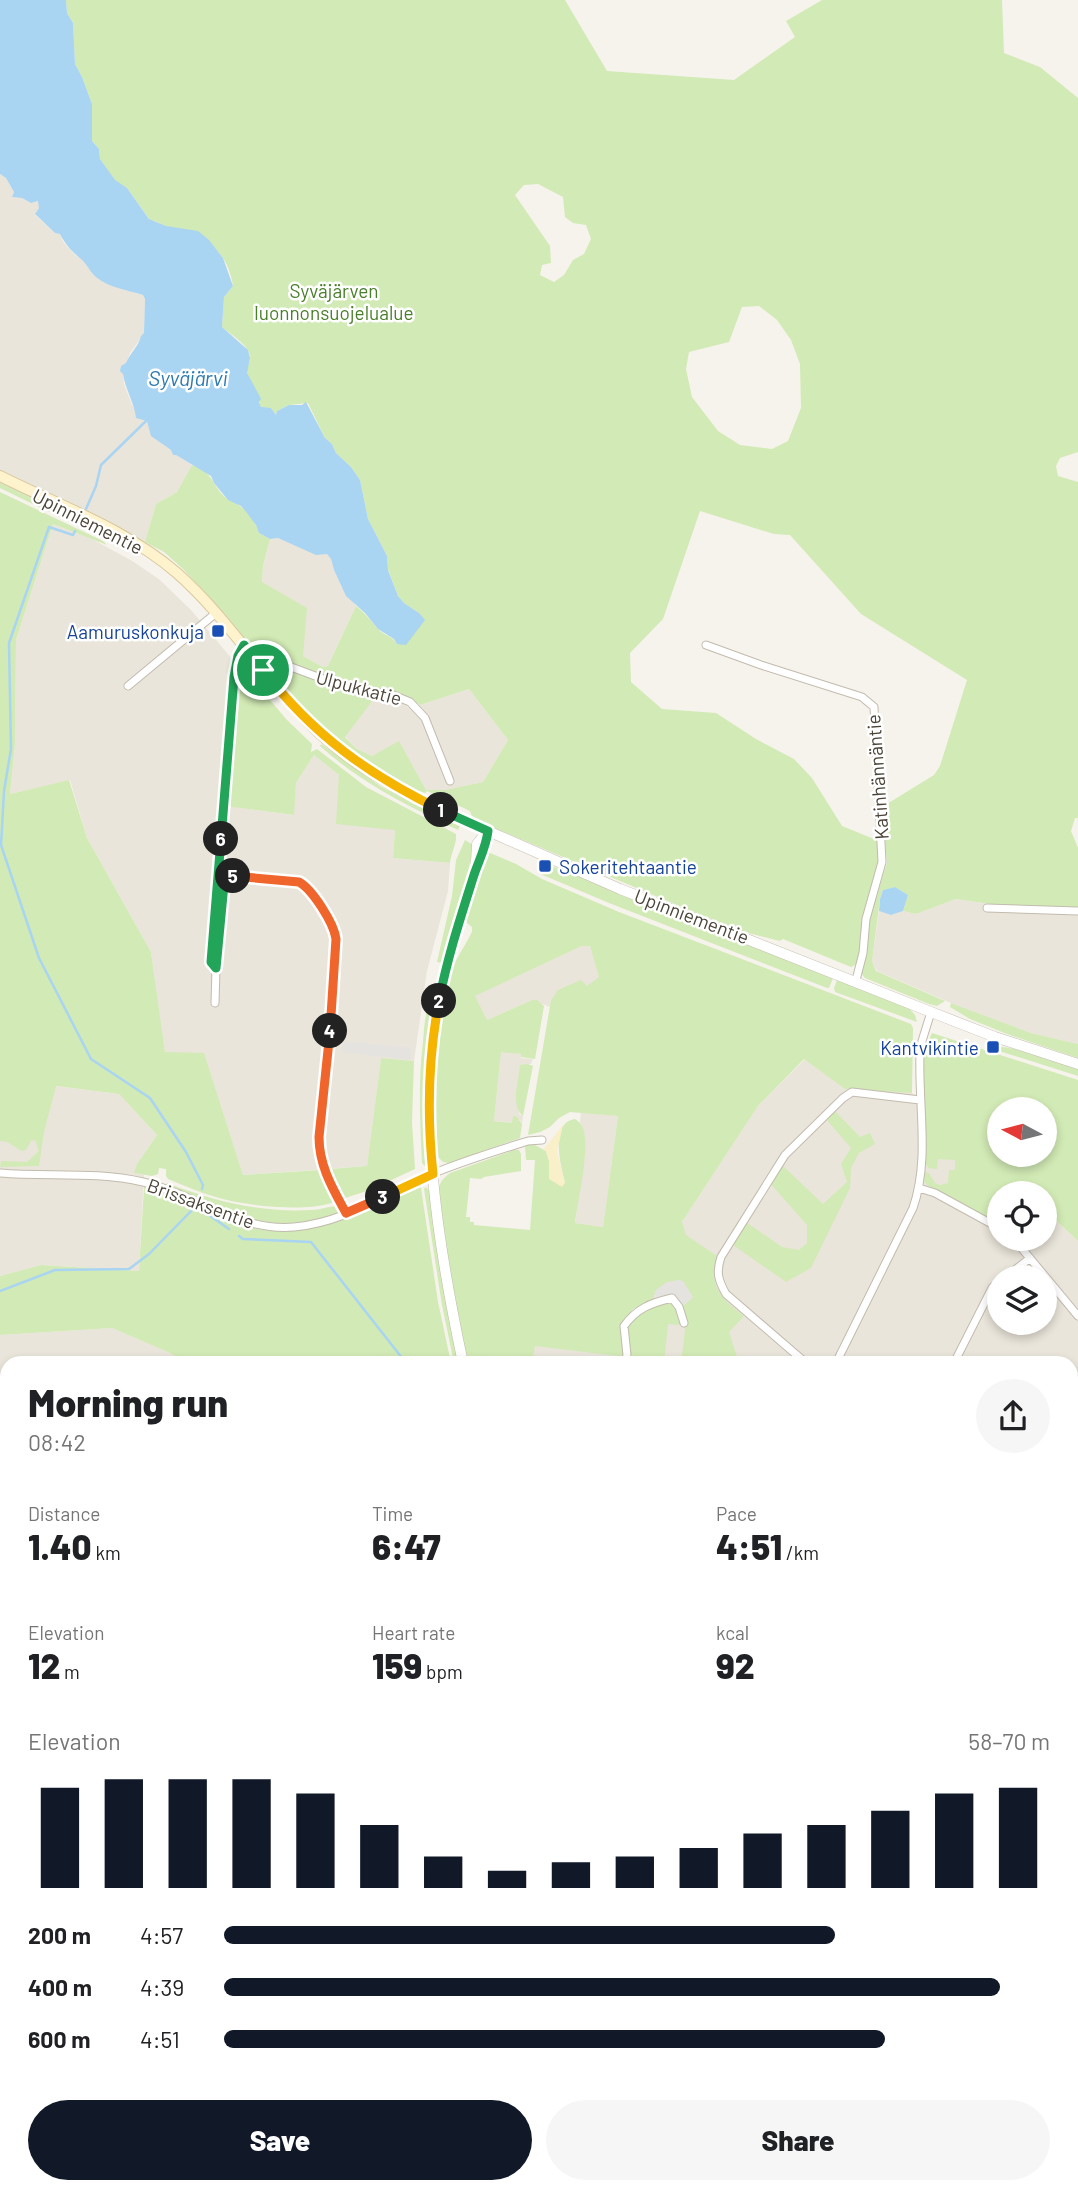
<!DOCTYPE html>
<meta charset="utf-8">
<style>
body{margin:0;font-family:Barlow,sans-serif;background:#f6f6f6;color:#202124;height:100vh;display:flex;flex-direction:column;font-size:26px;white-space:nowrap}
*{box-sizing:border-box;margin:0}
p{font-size:23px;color:#757577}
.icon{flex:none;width:38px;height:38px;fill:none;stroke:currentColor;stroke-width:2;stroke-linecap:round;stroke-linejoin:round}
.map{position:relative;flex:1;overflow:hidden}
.side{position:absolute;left:0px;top:1356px;width:1078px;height:838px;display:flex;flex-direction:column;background:#fff;border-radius:21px 21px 0 0;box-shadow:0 4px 10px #0003}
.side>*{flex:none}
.needle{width:46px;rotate:277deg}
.fabs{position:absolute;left:987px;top:1097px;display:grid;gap:14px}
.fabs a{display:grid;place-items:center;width:70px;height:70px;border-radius:50%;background:#fff;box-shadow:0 4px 10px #0003;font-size:35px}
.pin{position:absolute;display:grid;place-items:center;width:60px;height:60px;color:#fff;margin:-30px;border:4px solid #fff;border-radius:50%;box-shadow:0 2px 7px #0007}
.km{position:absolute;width:35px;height:35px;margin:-18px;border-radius:50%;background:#222;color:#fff;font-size:19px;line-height:35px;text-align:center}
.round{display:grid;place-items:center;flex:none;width:74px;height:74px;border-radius:37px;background:#f6f6f6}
.overview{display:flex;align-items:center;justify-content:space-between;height:119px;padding:0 28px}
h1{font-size:38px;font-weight:800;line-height:52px}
.metrics{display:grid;grid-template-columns:repeat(3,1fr);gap:10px;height:119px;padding:7px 28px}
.metrics div{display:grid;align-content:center}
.metrics b{font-size:35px;font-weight:800}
.metrics small{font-size:19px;font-weight:400}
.metrics p{font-size:19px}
.chart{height:196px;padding:14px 28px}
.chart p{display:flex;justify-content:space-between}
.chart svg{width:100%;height:126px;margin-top:7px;stroke:#111827;stroke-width:6}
.cta{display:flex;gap:14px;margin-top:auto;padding:14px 28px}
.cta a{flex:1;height:80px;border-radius:42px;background:#111827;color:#fff;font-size:28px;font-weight:800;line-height:80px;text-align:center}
.cta a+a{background:#f6f6f6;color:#202124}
ul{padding:0 28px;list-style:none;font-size:23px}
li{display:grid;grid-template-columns:112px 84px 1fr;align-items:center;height:52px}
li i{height:18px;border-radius:9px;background:#111827}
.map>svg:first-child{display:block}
</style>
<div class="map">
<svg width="1078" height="2193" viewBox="0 0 1078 2193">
<rect width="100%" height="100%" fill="#f6f3ec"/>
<path fill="#eae5da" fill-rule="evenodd" d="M0 174 6 178 14 192 12 197 22 198 31 203 39 201V208L35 215 55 233 60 234 64 243 76 256 82 259 96 276 115 287 143 295 145 299 144 334 130 353 123 374 124 384 132 405 147 420 152 436 171 450 173 455H176L192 465 177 492 156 504 145 542 0 471Z
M53 524 92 539 134 562 160 580 192 611 232 659 220 805 293 815 296 783 314 755 339 775 395 830 393 858 450 863 448 891 427 971 414 1061 381 1058 367 1166 243 1175 204 1054 165 1053 151 952 87 838 70 780 10 794 15 744 16 640Z
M278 538 316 554H327L331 559 334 570 342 587 356 606 328 666 323 667 303 656 262 582 263 567 270 539Z
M469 689 508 740 483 782 445 790H426L399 742 372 756 357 749 345 736 377 695 394 699 413 710 420 705Z
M956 899 997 905 1078 907V1044L1031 1033 951 1003 877 971 872 961 879 911 891 915 903 911 916 914Z
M582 946H590L600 977 587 987 551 1000 550 1007 532 1000 487 1020 474 996Z
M501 1051 521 1054V1058L533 1059 531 1064H528L519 1114 523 1116 522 1124 520 1120 512 1123 494 1121Z
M805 1059 845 1089 909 1092 932 1102 999 1194V1239H1045V1210L1078 1241V1878L1071 1873V1363H528L532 1339 652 1340 682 1222 758 1106ZM999 1278H1045V1323H999Z
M55 1086 119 1094 157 1135 137 1164 135 1173 144 1175 139 1271 41 1265 0 1276V1131Z
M581 1112 618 1116 603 1227 575 1223 585 1154 584 1133 580 1122Z
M112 1328 170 1353 187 1363H7V1434L0 1435V1335Z"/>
<path fill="#d2eab5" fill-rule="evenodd" d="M66 0H565L607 71 734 80 795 37 786 21 822 0H1002L1004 53 1040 67 1078 98V452L1060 458 1056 466 1058 476 1078 482V818H1075L1071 831 1078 848V907L997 905 956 899 916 914 903 911 908 895 895 887 883 890 880 899 872 961 876 971 945 1001 937 1006 929 1004 865 978 861 973 867 947 868 923 887 863 882 807 934 775 940 766 967 680 861 614 790 535 774 534 700 511 663 619 630 653 631 682 662 709 716 713 756 739 794 759 812 778 842 826 879 841 880 859 857 964 851 967 783 939 780 941 748 933 696 913 473 819 470 811 427 791 425 793C365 773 314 726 275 677V668C293 667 309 679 327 685 343 690 360 693 377 695L345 737 357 749 372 756 399 741 426 790H445L483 782 508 740 469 689 420 705 411 699 391 692 340 682 283 662 263 661 227 616 183 569 164 552 145 542 156 504 177 492 192 465C214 472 211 485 226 498 230 501 236 503 240 506 249 513 256 523 259 533L270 539 263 566 262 582 307 608 303 656 323 667 328 666 356 606C365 613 371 621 378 629 384 636 392 635 397 644L409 639 419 613 404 603 398 596 388 569 387 556 368 519 360 480 351 467 336 453 332 444 325 438 308 403 289 405 277 411 276 415 271 408H262L260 405C259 390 250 386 247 373 246 367 251 362 250 356 248 344 230 334 222 327L224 297 233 286C229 257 211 240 186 230 179 228 171 228 165 226 159 223 156 221 150 220L127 188 115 181 100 159 99 149 92 141V104L82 77 75 64 73 23 67 13ZM538 184 563 197 565 217 573 223 586 225 591 239 584 254 573 260 564 275 554 282 540 275 542 265 551 263 550 246 515 195 524 185ZM759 306 777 320 791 340 800 364 801 408 788 441 772 449 740 445 718 431 692 397 686 369 689 352 729 342 742 307Z
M0 483 106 533 110 538 107 540 6 491 0 488Z
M0 492 103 541 107 545 53 524 16 640 15 744 10 794 69 780 87 838 151 952 165 1052 204 1053 243 1175 319 1170 333 1200 332 1203C303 1212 248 1206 219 1198 201 1193 185 1186 168 1179L166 1176V1169L159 1168 158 1174 152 1176 134 1173 137 1164 157 1135 119 1094 56 1086 44 1132 39 1166 0 1167 1 1161 27 1162 39 1151 35 1140 31 1141 26 1150 22 1151 7 1142 0 1141Z
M240 664 286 719 312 744 311 752 317 749 366 787 456 834C457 844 451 853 450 863L393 858 395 830 336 824 339 775 314 755 296 783 294 815 224 806 238 665Z
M321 744 380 786 460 826 458 830C409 807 361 783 320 746Z
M465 840 473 845 466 885 442 963 437 962 452 896 456 860Z
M488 852 516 864 542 879 619 912 911 1024 913 1028 912 1093 845 1089 804 1059 758 1106 682 1222 686 1235 717 1256C708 1286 721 1299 744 1316L729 1332 739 1363H681L686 1322 682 1307 693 1297 654 1295V1300L633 1309 623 1321 621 1327 625 1347 623 1361 620 1363 618 1356 535 1346 532 1363H468L450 1280 439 1194C438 1184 442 1179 450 1173L514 1150H519L521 1154V1171L484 1177 481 1179 470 1178 466 1217H470V1222H474V1225L530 1230 535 1160H526L525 1147 527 1144 531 1143 546 1151 549 1161V1179L565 1183C561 1166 549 1123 575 1119 580 1122 583 1126 584 1132 589 1153 578 1200 575 1223L603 1227 618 1116 570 1112 559 1118 550 1127 540 1132 528 1135 551 1000 558 990 581 980 587 986 599 977 590 946H582L475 996 487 1020 532 1000H537L544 1006 535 1059 521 1057V1054L501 1052 494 1121 512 1123 513 1116H516L522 1124 520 1138 449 1163 443 1162 437 1156 434 1148C433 1092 432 1033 449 979 454 960 464 948 472 932V927L467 923V915L482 863Z
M548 866 566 870 833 978 829 988H827L609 903 538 873 539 867 546 870Z
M837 980 908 1007 915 1015 917 1022 835 992 834 988Z
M431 999 432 1005 424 1083 427 1164 425 1166 422 1163C420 1122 418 1082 423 1042 424 1028 425 1011 431 999Z
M951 1003 1031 1033 1078 1044V1058L1007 1034 970 1019 950 1007Z
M932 1033 1078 1080V1241L1045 1210V1194H999V1225L927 1185 924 1181 925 1172 929 1173 935 1183 940 1185 948 1183 949 1170H955V1160L938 1159 937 1169 929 1168 925 1164 923 1052ZM999 1110H1045V1155H999Z
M997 1046 1015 1049 1078 1069V1076L996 1050Z
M381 1058 414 1061 412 1122 415 1169 370 1190 345 1198 336 1184 330 1169 367 1166Z
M528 1064 533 1066 523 1116C510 1106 519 1080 520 1065Z
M835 1111 860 1137 870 1133 875 1144 859 1153 851 1168 850 1188 811 1268 786 1282 733 1245 746 1222 782 1247 799 1250 807 1243V1225L770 1183 782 1165 823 1204 847 1182 841 1164 851 1148 826 1119Z
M167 1183C214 1201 260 1213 311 1210 320 1210 329 1206 338 1206L339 1211 336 1214C260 1238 234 1210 166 1185Z
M416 1185H420L421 1188 438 1302 451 1363H187L170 1353 112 1328 0 1335V1276L41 1265 139 1271 144 1187C180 1192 209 1213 244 1225 304 1246 363 1209 416 1185Z
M426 1187 430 1192 459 1363H454L442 1305 424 1189Z
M673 1301 682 1317 680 1325 668 1324 664 1363H628L630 1351 625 1328 644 1309Z
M7 1434V1803L4 1801 0 1804V1435Z
M0 1841 7 1852V2188H491L493 2193H0Z
M1071 1873 1078 1878V2193H664L663 2188H1071Z"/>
<path fill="#f9efc9" d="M563 1125 557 1152 565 1183 562 1187 549 1179V1161L546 1151 543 1150Z"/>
<path fill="#e5e3e0" d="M343 1041 411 1048 410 1060 342 1052Z
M679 1280 683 1281 693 1297 682 1307 675 1299 654 1300 655 1291 667 1282Z"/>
<path fill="#a9d4f2" d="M0 0H66L67 13 73 23 75 64 82 77 92 104V141L99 149 100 159 115 180 127 188 149 219 166 226 198 231 209 240 223 258 233 286 224 297 222 327 248 350 250 358 247 373 259 395 261 399 259 402 261 407 271 408 276 415 277 411 289 405H302L306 402 325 438 332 444 336 453 351 467 360 480 368 519 387 556 388 570 398 596 404 603 419 613 425 620 406 645 397 644 394 639 378 629 365 613 346 596 334 570 331 559 327 554 316 555 278 538 270 539 259 533 256 525 247 513 241 506 228 500 214 483 211 476 176 455H173L171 450 151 436 147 421 136 418C135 404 125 389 123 374L120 371 121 366 126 363C130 353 139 346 141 336L144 333 145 299 143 295C128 290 109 288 96 277 90 272 87 264 81 259 71 251 66 245 60 234L55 233 35 214 39 208 38 201 31 203 22 198 12 197 14 192 6 178 0 174Z
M895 887 908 895 903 911 891 915 879 911 880 899 883 890Z"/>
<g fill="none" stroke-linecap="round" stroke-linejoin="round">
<path stroke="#a9d4f2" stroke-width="2.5" d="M86 509 96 486 101 465 147 420
M75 531 73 535 49 527 9 643 11 749 4 791 1 845 39 958 91 1059 150 1098 186 1152 203 1185 202 1189
M239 1236 243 1239 311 1242 406 1363
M0 1291 55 1270 129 1269 149 1254 196 1206 229 1229"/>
<g stroke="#c2bbae" stroke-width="9">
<path id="minor" d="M706 645 761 665 862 697 874 707 882 862 866 919 863 953 856 980
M263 670 271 666 283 664 342 686 393 695 410 702 425 718 450 781
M128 686 216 613
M987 908 1078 911
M216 968 211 962 234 677 238 656 244 645
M215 1003 216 968 225 880 230 876C242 875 293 878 301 883 313 890 334 926 336 939L319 1152 322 1164 346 1213
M0 1173C48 1177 95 1171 143 1182 195 1194 239 1232 294 1227 344 1223 387 1193 432 1174 463 1161 496 1151 528 1141L542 1140
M919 1188 935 1193 999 1228
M1014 1239 1078 1316
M1005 1278 1030 1258
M624 1363 627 1355 624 1326C637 1308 651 1303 672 1298L679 1307 684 1323
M806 1363 726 1294C718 1280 716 1272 721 1257L785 1155 843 1098 852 1092 920 1100
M836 1363 913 1208C930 1159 918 1105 920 1054L922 1041 931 1012
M954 1363 992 1288 999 1282
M0 1379H7
M1071 1383 1078 1380
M1071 1520 1078 1517
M1071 1757 1078 1755
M1071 1828 1078 1831
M1071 2081 1078 2083
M509 2188 511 2193"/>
</g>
<g stroke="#c2bbae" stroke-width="11">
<path id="tertiary" d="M488 831 620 889 931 1012 995 1037 1078 1064
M476 862 477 844 487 832
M463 1363C437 1241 416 1113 441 989 449 951 461 913 474 876 479 861 486 848 488 831
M660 2188 661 2193"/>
</g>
<g stroke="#d6c79b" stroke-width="12">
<path id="secondary" d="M0 476C60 506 126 529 177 573 228 618 263 677 311 725 360 774 425 804 488 831"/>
</g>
<use href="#minor" stroke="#fff" stroke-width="7"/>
<use href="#tertiary" stroke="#fff" stroke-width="10"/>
<use href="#secondary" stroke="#fff3cd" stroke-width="10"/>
</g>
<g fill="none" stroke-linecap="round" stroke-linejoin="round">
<g stroke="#fff" stroke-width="14">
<path id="split-1" d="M263 670C313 735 369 775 441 810"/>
</g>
<g stroke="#fff" stroke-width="14">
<path id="split-2" d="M439 1001C447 959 460 919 473 878 478 862 486 848 488 831L441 810"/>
</g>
<g stroke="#fff" stroke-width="14">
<path id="split-3" d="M383 1197 433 1174C427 1117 428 1058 439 1001"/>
</g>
<g stroke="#fff" stroke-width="14">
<path id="split-4" d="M330 1031 319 1137C319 1166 333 1189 346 1213L383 1197"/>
</g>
<g stroke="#fff" stroke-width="14">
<path id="split-5" d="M233 876 299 882C312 889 334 923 336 939L330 1031"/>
</g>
<g stroke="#fff" stroke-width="14">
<path id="split-6" d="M221 839 211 962 216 968 224 884 228 878 233 876"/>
</g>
<g stroke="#fff" stroke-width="14">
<path id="split-7" d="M221 839 234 677 238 656 244 645 263 670"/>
</g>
<use href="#split-1" stroke="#f5b400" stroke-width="9"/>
<use href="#split-2" stroke="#22a559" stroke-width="9"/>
<use href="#split-3" stroke="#f5b400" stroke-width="9"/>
<use href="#split-4" stroke="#f0652b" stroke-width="9"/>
<use href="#split-5" stroke="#f0652b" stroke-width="9"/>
<use href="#split-6" stroke="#22a559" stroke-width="9"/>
<use href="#split-7" stroke="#22a559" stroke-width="9"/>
</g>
<g fill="#1a4fb4" stroke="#fff" stroke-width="2.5">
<rect x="211" y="624" width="14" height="14" rx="3.5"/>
<rect x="538" y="859" width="14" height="14" rx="3.5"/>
<rect x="986" y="1040" width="14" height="14" rx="3.5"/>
</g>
<g text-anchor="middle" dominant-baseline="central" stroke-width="5" stroke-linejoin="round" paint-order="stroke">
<g font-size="19" fill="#4a7f2a" stroke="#fff">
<text x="334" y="290">Syväjärven<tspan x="334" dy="22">luonnonsuojelualue</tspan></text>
</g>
<g font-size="19" fill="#4b4439" stroke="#fff">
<text transform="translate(88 521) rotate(27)">Upinniementie</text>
<text transform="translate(359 687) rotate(15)">Ulpukkatie</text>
<text transform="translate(877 777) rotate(-94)">Katinhännäntie</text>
<text transform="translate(692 916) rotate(21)">Upinniementie</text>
<text transform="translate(201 1203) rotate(20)">Brissaksentie</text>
</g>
<g font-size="19" fill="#164399" stroke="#fff" text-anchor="end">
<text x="204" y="631">Aamuruskonkuja</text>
<text x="559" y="866" text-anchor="start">Sokeritehtaantie</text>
<text x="979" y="1047">Kantvikintie</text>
</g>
<g font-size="21" font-style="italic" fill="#2e7ab2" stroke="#fff">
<text x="188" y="377">Syväjärvi</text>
</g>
</g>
</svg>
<div class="fabs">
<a><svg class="needle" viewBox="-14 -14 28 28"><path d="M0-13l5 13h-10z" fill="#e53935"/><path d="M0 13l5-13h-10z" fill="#757577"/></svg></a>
<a><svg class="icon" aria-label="locate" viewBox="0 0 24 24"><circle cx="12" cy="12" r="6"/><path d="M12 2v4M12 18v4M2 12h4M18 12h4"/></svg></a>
<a><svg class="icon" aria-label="layers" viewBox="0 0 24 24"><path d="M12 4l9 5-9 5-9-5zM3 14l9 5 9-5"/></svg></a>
</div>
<div class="pin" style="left:263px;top:670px;background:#1e9e55"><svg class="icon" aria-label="arrive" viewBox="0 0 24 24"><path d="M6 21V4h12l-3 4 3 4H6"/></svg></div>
<b class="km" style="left:441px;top:810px">1</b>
<b class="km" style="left:439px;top:1001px">2</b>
<b class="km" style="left:383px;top:1197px">3</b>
<b class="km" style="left:330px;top:1031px">4</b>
<b class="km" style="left:233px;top:876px">5</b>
<b class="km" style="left:221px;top:839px">6</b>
<section class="side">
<div class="overview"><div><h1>Morning run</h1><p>08:42</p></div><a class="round"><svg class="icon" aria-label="share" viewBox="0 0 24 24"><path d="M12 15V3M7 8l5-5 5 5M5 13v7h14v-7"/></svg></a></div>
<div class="metrics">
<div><p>Distance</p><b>1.40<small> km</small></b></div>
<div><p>Time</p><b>6:47</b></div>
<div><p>Pace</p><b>4:51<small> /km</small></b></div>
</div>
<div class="metrics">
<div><p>Elevation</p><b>12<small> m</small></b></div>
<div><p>Heart rate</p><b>159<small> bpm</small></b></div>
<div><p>kcal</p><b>92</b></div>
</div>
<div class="chart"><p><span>Elevation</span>58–70 m</p>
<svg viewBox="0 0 160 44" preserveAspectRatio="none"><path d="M5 44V9M15 44V6M25 44V6M35 44V6M45 44V11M55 44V22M65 44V33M75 44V38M85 44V35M95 44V33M105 44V30M115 44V25M125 44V22M135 44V17M145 44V11M155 44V9"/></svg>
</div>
<ul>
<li><b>200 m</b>4:57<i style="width:74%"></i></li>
<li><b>400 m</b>4:39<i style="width:94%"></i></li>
<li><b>600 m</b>4:51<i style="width:80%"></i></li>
</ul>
<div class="cta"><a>Save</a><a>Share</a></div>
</section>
</div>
